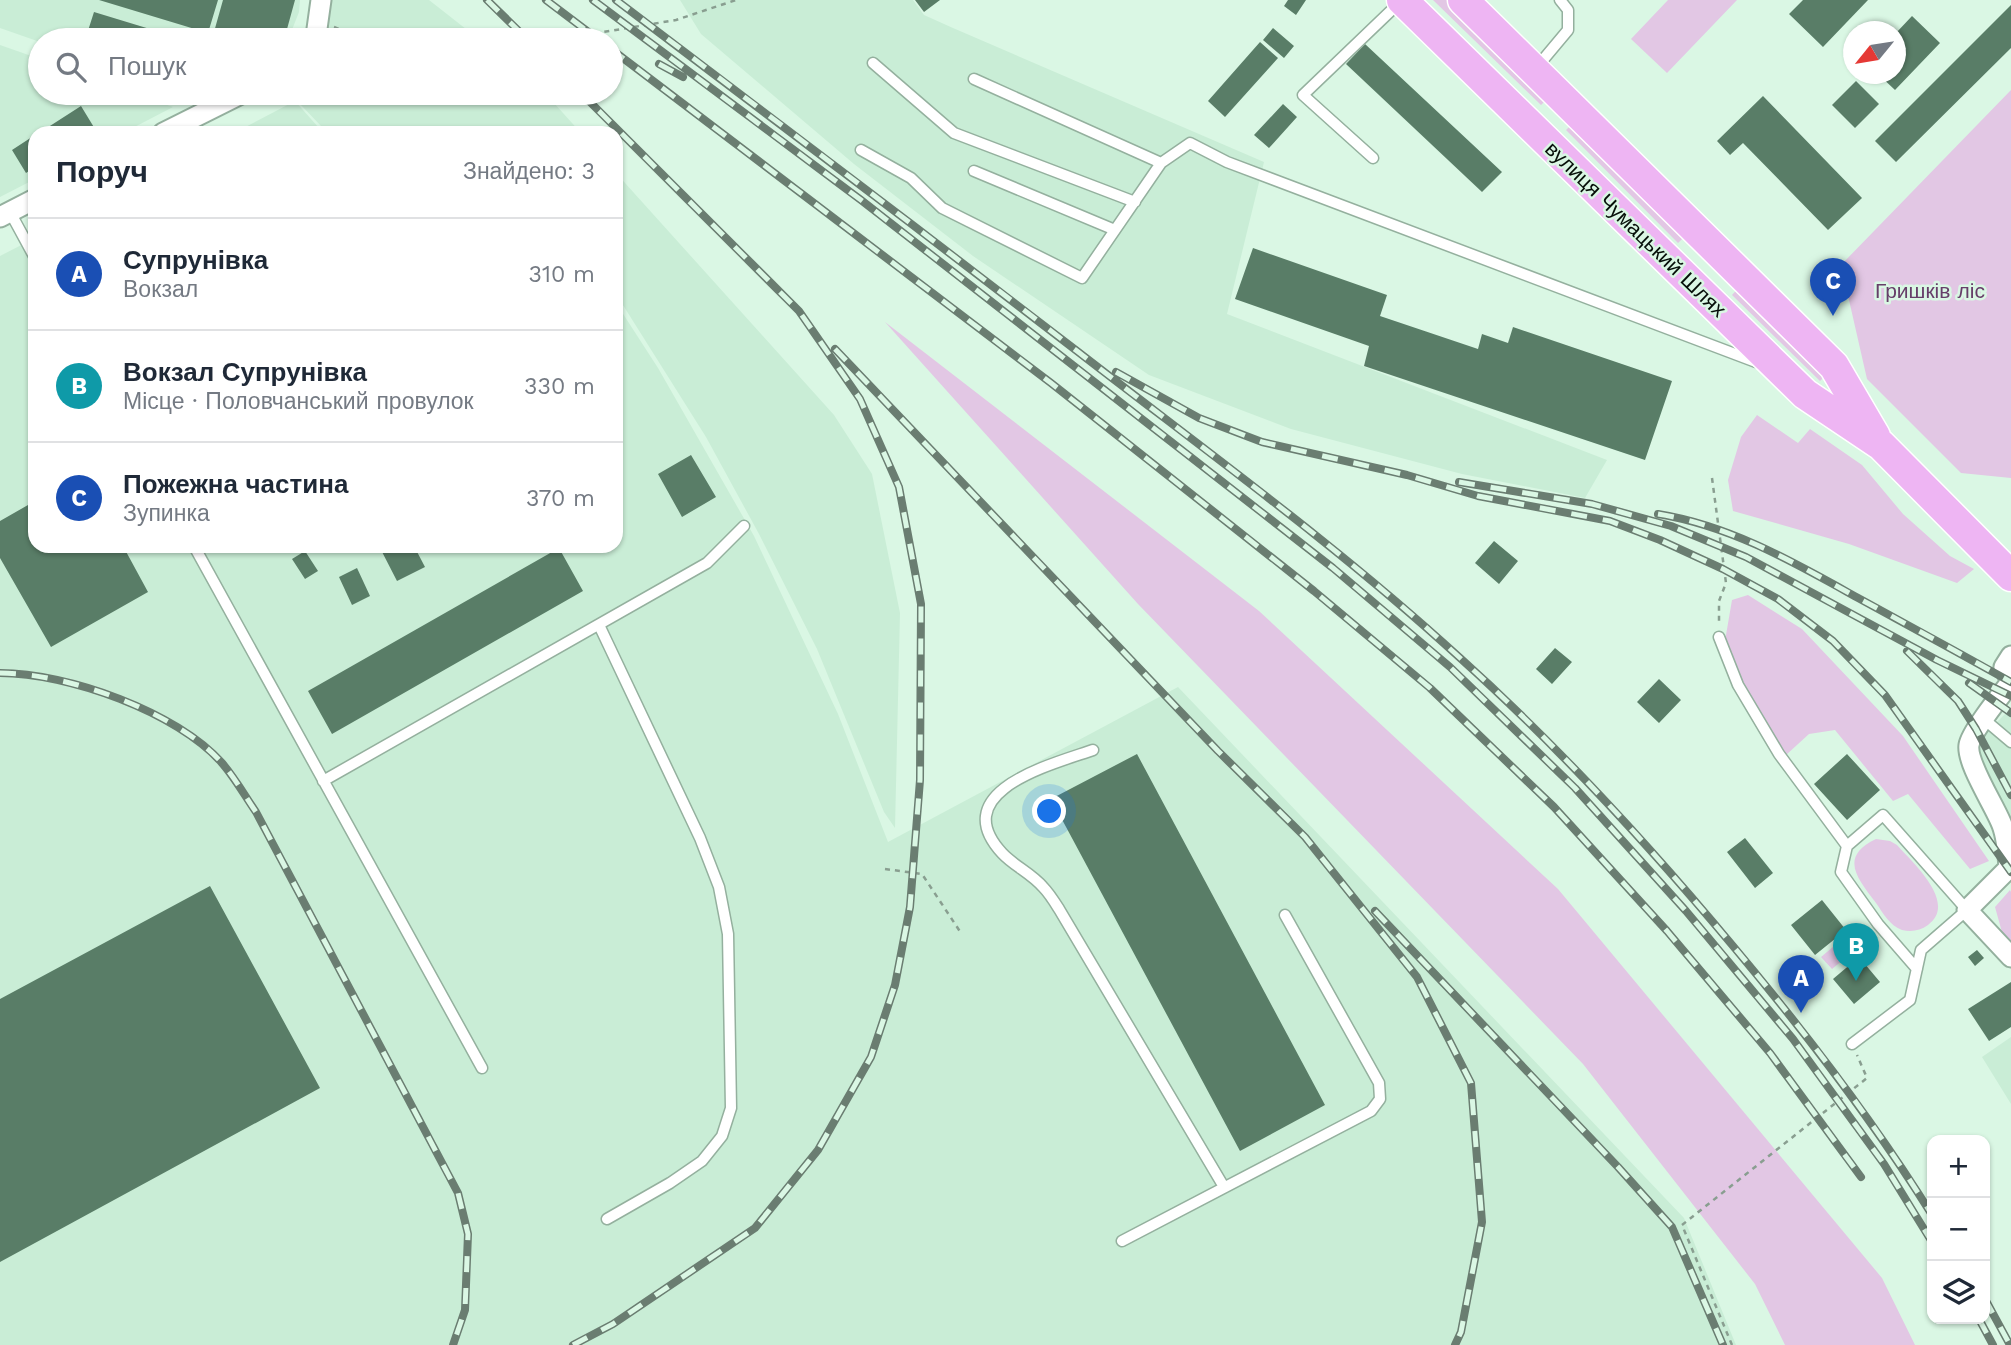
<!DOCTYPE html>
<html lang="uk">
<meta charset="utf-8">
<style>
:root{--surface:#fff;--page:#f2f2f3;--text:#1f2937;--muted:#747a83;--line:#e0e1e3;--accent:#0b8043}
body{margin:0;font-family:"Work Sans",sans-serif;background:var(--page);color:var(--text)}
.controls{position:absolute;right:21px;bottom:21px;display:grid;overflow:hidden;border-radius:14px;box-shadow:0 2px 5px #0004}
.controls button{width:63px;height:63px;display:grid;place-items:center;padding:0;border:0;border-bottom:2px solid var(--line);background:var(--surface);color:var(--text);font:35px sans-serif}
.compass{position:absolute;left:1843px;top:21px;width:63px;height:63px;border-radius:50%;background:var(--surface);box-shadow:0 2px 5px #0004;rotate:240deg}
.you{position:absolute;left:1050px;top:812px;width:24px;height:24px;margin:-18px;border:5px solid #fff;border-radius:50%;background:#1a73e8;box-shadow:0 0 0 10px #1a73e833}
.badge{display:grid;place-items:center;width:46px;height:46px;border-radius:50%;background:var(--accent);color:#fff;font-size:23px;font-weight:700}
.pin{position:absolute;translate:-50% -58px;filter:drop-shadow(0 2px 4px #0008)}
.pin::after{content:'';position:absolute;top:37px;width:24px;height:21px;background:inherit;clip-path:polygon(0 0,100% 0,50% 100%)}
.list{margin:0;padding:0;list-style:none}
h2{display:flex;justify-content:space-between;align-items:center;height:91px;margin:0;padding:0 28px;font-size:30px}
h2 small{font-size:23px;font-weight:400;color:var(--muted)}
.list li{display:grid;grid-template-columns:46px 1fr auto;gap:21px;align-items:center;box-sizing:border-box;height:112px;padding:0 28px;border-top:2px solid var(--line)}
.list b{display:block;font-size:26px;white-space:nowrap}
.list p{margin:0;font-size:23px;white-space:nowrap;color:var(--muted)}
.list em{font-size:23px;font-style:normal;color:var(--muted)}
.icon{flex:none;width:38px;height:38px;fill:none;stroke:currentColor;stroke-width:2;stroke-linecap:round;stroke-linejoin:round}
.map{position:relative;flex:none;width:2011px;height:1345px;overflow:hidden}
.search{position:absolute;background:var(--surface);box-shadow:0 2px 5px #0004;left:28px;top:28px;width:595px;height:77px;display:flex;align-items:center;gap:18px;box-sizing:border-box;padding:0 24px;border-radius:38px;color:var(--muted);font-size:26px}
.panel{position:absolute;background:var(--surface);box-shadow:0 2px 5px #0004;left:28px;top:126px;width:595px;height:427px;border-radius:21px}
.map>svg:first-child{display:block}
.built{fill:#c9edd6}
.green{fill:#e2c7e4}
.building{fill:#597d67}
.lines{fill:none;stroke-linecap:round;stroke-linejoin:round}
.lane-casing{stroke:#94b09e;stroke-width:13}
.street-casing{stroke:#94b09e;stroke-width:23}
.primary-casing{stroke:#fff;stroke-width:33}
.path{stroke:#899e90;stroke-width:2.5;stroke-dasharray:5 5;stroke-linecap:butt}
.lane{stroke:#fff;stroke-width:10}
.street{stroke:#fff;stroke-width:19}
.primary{stroke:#eeb5f3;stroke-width:30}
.rail-casing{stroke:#6a7d71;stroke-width:8}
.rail{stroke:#daf7e4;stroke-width:5;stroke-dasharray:16;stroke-linecap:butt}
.labels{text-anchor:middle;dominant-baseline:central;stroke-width:5;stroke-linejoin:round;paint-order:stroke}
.street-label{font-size:21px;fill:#060f09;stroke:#daf7e4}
.park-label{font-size:21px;fill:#663e69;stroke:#daf7e4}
</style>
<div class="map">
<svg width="2011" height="1345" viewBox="0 0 2011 1345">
<rect width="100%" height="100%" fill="#daf7e4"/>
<path class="built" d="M0,0H300L299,12L288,40L40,42L0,28Z
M332,0H429L480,40H320Z
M680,0H913L924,15L953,28L1264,162L1227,314L1607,460L1585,498L1462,474L1291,429L1149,375L973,256L854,164L701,34Z
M0,45L40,59V93H133L173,107L123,133H35V179L0,197Z
M305,93H545L581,133H342L321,126L301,105Z
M295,101L319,128L334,133H234Z
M616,173L834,415L872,474L900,613L895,828L884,812L817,649L759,534L706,437L616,294Z
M35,238V546H616V303L658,368L754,536L838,714L888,842L1178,687L1684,1218L1736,1345H0V256Z
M2011,708V820L1973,746Z
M2011,1037V1104L1982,1057Z"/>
<path class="green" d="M1433,0H1452L1550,96L1541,105Z
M1668,0H1737L1667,73L1631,39Z
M2011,90V478L1961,473L1867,379L1841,265Z
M1576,120L1688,233L1678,243L1566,130Z
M1742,284L1830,371L1820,381L1732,295Z
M885,322L1259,611L1558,889L1882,1278L1915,1345H1785L1755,1284L1583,1064L1138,604Z
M1757,415L1798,443L1810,429L1862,465L1903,514L1950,556L1974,569L1957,583L1849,544L1733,511L1728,480L1741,437Z
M1748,595L1802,629L1903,736L1989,861L1970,869L1908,794L1893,801L1835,730L1809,734L1786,755L1745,687L1725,641L1732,600Z
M1876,839L1890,841L1897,845C1913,863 1958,903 1928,925C1920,931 1911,932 1902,930C1890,926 1883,913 1876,903C1858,879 1838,857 1876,839Z
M2010,890L2011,892V949L2005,943L1995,907Z
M1846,936L1856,949L1832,969L1821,957Z"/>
<path class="building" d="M99,0H218L208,33Z
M223,0H295L284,40L212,39Z
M915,0H940L924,12Z
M1288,0H1306L1296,15L1284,6Z
M1803,0H1868L1823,47L1789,14Z
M2011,5V48L1896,162L1875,141Z
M94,12L186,40H85Z
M1912,16L1940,43L1895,90L1878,74H1896V33Z
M1273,28L1294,46L1284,58L1263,40Z
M1260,42L1278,58L1225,117L1208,101Z
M1365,44L1502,172L1482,192L1346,64Z
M1856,81L1879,104L1855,128L1832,105Z
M1763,96L1862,198L1828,230L1743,143L1730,155L1717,141Z
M1283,104L1297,117L1269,148L1254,135Z
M81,106L95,129L89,133H39Z
M35,135V167L26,173L12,150Z
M1253,248L1387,295L1380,316L1478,349L1482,334L1508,343L1513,327L1672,381L1645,460L1364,366L1369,346L1235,299Z
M691,455L716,497L682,517L658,474Z
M35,501V546H123L148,592L51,647L0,558V521Z
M1494,541L1518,561L1499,584L1475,563Z
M379,546H414L425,567L397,581Z
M559,548L583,591L332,734L308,691Z
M305,551L318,571L305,579L292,559Z
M357,568L370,596L352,605L339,577Z
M1555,648L1572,662L1552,684L1536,669Z
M1659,679L1681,700L1659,723L1637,702Z
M1137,754L1325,1105L1240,1151L1051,799Z
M1847,754L1880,790L1847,820L1814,784Z
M1745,838L1773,873L1755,888L1727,852Z
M210,886L320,1088L0,1262V999Z
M1822,900L1846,930L1815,955L1791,925Z
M1977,950L1984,958L1975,966L1968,957Z
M1859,957L1880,982L1854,1004L1833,979Z
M2011,982V1027L1989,1041L1968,1009Z"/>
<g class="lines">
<g class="lane-casing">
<path id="lane" d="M873,63L954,133L1135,202
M1537,67L1568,30V10L1560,0
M861,150L911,178L942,208L1082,278L1161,163L974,79
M1373,158L1303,95L1399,3
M1161,163L1190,143L1227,162L1756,362
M974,171L1115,230
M10,212L35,258
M194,546L482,1068
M599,625L700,838L719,887L728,934L731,1108L722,1136L702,1161L670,1183L607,1219
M1719,637L1738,685L1779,754L1847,846
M1985,720L2011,742
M1093,750C1053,764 945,791 1002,853C1014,866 1031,873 1043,887C1049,893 1054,901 1059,909L1224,1187
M323,781L707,563L744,526
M1852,1044L1910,1000L1921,950L1967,910L1883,815L1847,846L1841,872L1878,924L1917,969
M1122,1241L1371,1111L1380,1099L1379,1083L1285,915"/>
</g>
<g class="street-casing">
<path id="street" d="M312,40L316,36L321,0
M163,133L243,93
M0,217L35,199
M2011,656L2004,667L2011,682C2001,695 1971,732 1969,745C1966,763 1995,806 2002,825C2007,838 2008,853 2009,868L1967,910L2011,957"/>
</g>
<g class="primary-casing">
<path id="primary" d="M1402,0L1805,394L1881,445L2011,576
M1463,0L1834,366L1875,436"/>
</g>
<path class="path" d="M334,27L367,40
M555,40L676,20L736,0
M1712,478L1726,583L1719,601V623
M885,869L922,874L961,933
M1732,1345L1682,1225L1867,1078L1857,1055"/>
<use href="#lane" class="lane"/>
<use href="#street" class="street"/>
<use href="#primary" class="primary"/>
<g class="rail-casing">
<path id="rail" d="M487,0L528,40
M546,0L599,40
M593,0L861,200L1333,568L1450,667L1575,788L1686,911L1793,1039L1884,1164L1932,1242
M616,0C771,117 924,233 1077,351C1206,451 1339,547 1459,657C1558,746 1648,844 1733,946C1805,1032 1873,1120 1932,1215
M611,49L1051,383L1314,591L1430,688L1554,807L1667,931L1770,1053L1861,1177
M659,64L683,77
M835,349L1218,751L1305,837L1417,977L1471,1083L1482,1222L1461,1332L1455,1345
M1116,372L1199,418L1262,442L1407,475L1478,496L1610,521L1660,540L1723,569L1778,599L1833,641L1885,695L2011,872
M1459,482L1592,504L1671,526L1746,557L1937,660L2011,696
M1658,514C1732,526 1795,563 1860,599C1910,626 1961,654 2011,682
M1907,651L1958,701L1976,729L2011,795
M0,673C68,673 177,712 222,763C235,778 245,796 256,812L458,1193L468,1234L465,1310L453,1345
M1969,683L2011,713
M1375,911L1618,1167L1672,1227L1723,1345
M1985,1299L2010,1345
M1979,1319L1993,1345
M573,1345L613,1324L755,1228L818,1150L871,1057L895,985L910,907L920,780L921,604L899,487L860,399L799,311L581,93"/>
</g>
<use href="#rail" class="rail"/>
</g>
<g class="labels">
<g class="street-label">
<text transform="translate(1636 229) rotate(44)">вулиця Чумацький Шлях</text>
</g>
<g class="park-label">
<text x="1930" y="290">Гришків ліс</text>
</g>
</g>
</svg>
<div class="controls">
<button>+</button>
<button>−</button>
<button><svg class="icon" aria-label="layers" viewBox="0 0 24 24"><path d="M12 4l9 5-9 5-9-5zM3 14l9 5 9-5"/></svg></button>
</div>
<svg class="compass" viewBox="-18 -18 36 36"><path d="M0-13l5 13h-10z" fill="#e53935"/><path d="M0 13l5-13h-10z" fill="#747a83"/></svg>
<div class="you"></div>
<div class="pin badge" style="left:1801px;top:1013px;background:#1a4fb4">A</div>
<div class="pin badge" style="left:1856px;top:981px;background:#0f9aa8">B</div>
<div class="pin badge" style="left:1833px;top:316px;background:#1a4fb4">C</div>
<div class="search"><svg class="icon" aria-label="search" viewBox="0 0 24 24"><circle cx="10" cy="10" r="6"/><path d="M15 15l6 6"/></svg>Пошук</div>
<section class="panel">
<h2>Поруч<small>Знайдено: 3</small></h2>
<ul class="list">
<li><span class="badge" style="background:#1a4fb4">A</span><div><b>Супрунівка</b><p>Вокзал</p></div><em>310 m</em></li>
<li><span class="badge" style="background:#0f9aa8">B</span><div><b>Вокзал Супрунівка</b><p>Місце · Половчанський провулок</p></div><em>330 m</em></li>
<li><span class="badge" style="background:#1a4fb4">C</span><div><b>Пожежна частина</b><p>Зупинка</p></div><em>370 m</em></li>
</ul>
</section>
</div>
